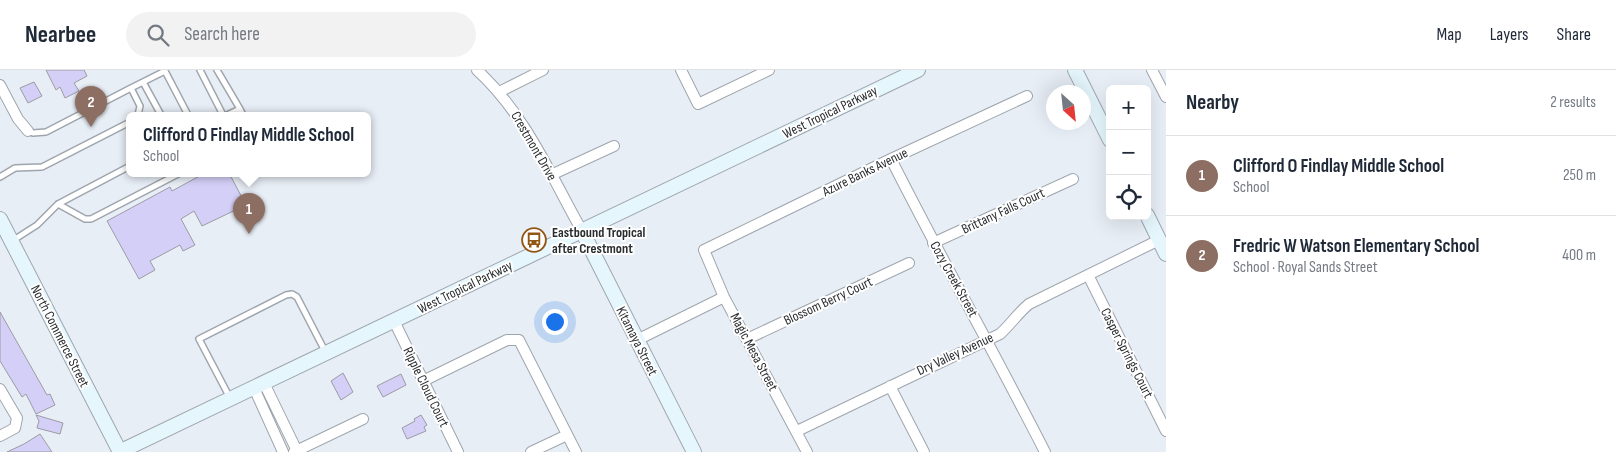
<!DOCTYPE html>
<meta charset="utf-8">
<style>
:root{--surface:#fff;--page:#f2f2f3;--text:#1f2937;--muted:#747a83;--line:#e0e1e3;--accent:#0f766e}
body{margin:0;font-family:"Sofia Sans Condensed",sans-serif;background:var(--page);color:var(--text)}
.controls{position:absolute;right:15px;top:15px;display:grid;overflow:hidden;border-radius:8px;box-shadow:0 5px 20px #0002}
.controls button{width:45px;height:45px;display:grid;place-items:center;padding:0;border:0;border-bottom:1px solid var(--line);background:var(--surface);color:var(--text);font:25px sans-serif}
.compass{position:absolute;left:1046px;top:15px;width:45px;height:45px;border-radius:50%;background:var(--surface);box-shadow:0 5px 20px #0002;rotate:153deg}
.you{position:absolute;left:554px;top:251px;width:18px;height:18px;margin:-12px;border:4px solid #fff;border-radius:50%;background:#1a73e8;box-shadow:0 0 0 8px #1a73e833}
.badge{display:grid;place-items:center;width:32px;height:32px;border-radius:50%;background:var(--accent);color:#fff;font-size:16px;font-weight:700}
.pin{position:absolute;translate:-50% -41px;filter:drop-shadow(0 1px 2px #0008)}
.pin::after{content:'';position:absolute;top:26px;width:18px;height:15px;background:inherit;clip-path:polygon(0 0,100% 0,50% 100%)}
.popup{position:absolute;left:126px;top:42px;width:245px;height:65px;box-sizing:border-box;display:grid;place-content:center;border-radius:8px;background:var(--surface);filter:drop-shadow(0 1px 4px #0005);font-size:16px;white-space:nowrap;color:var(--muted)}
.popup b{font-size:19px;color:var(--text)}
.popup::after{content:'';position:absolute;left:50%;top:100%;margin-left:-10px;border:10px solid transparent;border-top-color:var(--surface)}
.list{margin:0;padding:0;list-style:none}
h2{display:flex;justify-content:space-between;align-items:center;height:65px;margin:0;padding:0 20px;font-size:21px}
h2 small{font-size:16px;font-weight:400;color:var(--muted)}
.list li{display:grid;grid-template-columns:32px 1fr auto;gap:15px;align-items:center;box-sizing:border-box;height:80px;padding:0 20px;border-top:1px solid var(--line)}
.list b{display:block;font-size:19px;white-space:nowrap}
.list p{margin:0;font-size:16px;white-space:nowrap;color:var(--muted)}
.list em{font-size:16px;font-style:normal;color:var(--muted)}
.icon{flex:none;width:28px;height:28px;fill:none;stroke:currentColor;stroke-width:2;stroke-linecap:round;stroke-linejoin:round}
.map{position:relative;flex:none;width:1166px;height:382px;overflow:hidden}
header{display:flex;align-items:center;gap:30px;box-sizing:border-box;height:70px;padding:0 25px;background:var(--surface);border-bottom:1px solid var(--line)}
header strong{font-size:24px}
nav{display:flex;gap:28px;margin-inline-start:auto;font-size:18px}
.search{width:350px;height:45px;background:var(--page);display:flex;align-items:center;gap:12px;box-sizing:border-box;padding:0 18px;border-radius:28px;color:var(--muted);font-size:19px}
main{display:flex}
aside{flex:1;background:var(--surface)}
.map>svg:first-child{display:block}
.building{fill:#d4cff7;stroke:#9c9ba4}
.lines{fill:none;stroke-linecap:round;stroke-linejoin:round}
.lane-casing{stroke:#9fa5ad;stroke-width:8}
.street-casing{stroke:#9fa5ad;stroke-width:12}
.secondary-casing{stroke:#9fa5ad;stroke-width:16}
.lane{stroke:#fff;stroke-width:5}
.street{stroke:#fff;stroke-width:10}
.secondary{stroke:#e5f6fd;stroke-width:14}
.labels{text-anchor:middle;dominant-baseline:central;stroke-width:4;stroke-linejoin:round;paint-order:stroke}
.street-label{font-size:14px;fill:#2a2d30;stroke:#fff}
.poi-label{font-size:14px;font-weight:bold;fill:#2a2d30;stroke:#fff;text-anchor:start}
</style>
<header>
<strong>Nearbee</strong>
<div class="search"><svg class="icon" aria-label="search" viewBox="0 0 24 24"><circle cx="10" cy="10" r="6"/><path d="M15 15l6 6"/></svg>Search here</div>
<nav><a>Map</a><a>Layers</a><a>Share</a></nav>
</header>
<main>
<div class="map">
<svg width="1166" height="382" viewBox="0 0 1166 382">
<rect width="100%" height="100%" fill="#e8eef6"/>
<path class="building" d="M46,0H84L87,6L74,13L79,21L65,28L60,17L56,20Z
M34,12L42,26L28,33L20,18Z
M205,103H229L246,135L202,156L194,141L181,149L195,175L183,181L180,175L150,191L155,200L139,209L107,151L170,117L172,121Z
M0,242L47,325L50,324L55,335L36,344L26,324L22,327L0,291Z
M343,303L353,322L341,330L331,311Z
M401,304L406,315L383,327L377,316Z
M36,345L63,353L60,364L37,358L39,351Z
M421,345L427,355L424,357L426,361L407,369L402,358L415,351L414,349Z
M40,364L52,382H7L24,374Z"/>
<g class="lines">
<g class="lane-casing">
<path id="lane" d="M200,0L223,45
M217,0L240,39
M143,12L161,45
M131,18L165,1L188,45
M227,45L240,39L243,45
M28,61L33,63L46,62L131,18L140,36L138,45
M0,107L15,98L42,97L130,52
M58,134L85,149H91L180,103
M12,171L37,155L58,134L130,96
M230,328L199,269L286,225L292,224L297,227L326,283"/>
</g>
<g class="street-casing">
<path id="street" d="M477,0C525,44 550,104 582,161
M681,0L698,34L769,0
M1152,0L1166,27
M0,15L18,49L28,61
M499,22L543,0
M891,89C941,188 995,284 1045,382
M551,105L614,76
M933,173L1073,109
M1088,205L1166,361
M394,251L458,382
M747,269L909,193
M637,270L724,227
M423,311L507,270H519L576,382
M264,313L297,381
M890,316L924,382
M254,318L283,382
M0,319L17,348L15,358L0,366
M797,361L1000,264C1011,254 1018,243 1029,234L1159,170
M294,382L363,349
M531,382L567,365
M807,382L724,227L704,180L891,89L1027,26"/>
</g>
<g class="secondary-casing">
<path id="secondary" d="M1075,0L1110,70
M1147,145L1166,184
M0,149L120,382
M582,161L694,382
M119,382L918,0"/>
</g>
<use href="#lane" class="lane"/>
<use href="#street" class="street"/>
<use href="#secondary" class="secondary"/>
</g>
<defs>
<g id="bus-ring" transform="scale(1.25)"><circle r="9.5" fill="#fff" stroke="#915515" stroke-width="1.5"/><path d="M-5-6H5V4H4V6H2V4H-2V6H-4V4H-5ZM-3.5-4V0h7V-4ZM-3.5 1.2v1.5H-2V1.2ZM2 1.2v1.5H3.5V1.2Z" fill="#915515"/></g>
</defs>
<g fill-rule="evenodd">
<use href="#bus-ring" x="534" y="170"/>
</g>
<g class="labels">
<g class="street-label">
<text transform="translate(830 42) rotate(-26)">West Tropical Parkway</text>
<text transform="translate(534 76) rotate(60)">Crestmont Drive</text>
<text transform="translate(865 102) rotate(-26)">Azure Banks Avenue</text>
<text transform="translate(1003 141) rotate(-25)">Brittany Falls Court</text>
<text transform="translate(954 209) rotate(61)">Cozy Creek Street</text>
<text transform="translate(465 217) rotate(-26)">West Tropical Parkway</text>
<text transform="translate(828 231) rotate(-25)">Blossom Berry Court</text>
<text transform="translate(60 266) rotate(63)">North Commerce Street</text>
<text transform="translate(637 271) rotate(63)">Kitamaya Street</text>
<text transform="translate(754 282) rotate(62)">Magic Mesa Street</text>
<text transform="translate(1127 283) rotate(63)">Casper Springs Court</text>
<text transform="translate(955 284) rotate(-25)">Dry Valley Avenue</text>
<text transform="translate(426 317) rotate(64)">Ripple Cloud Court</text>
</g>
<g class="poi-label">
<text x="552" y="162">Eastbound Tropical<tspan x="552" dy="16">after Crestmont</tspan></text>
</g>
</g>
</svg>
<div class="controls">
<button>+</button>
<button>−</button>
<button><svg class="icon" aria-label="locate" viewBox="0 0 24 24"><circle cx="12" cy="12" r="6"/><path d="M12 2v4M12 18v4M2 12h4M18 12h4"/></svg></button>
</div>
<svg class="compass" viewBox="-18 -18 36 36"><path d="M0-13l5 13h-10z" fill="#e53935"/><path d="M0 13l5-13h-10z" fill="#747a83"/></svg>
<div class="you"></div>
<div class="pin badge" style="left:249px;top:164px;background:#8d6e63">1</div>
<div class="popup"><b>Clifford O Findlay Middle School</b>School</div>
<div class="pin badge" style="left:91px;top:57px;background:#8d6e63">2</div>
</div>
<aside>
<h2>Nearby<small>2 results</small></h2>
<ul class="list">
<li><span class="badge" style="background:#8d6e63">1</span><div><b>Clifford O Findlay Middle School</b><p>School</p></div><em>250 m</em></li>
<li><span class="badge" style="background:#8d6e63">2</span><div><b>Fredric W Watson Elementary School</b><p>School · Royal Sands Street</p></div><em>400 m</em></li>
</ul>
</aside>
</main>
